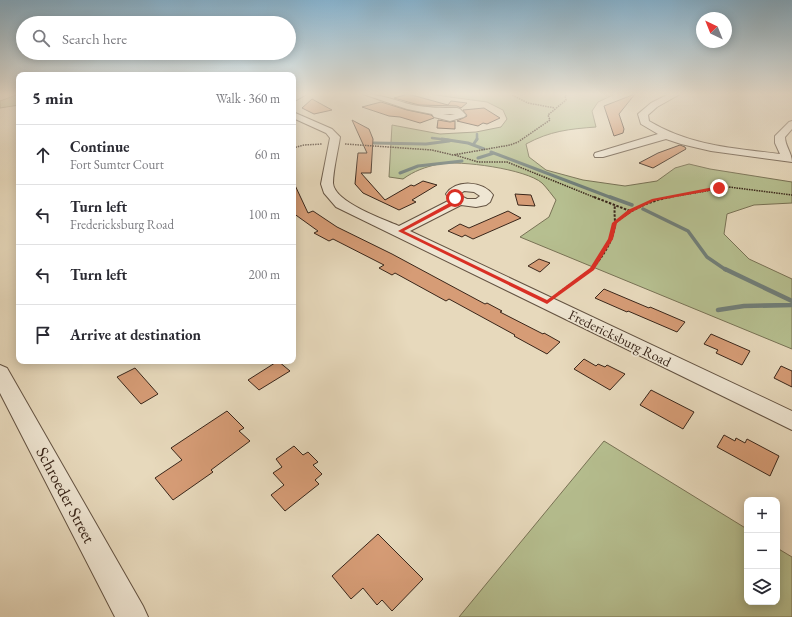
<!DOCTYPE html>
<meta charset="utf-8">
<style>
:root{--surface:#fff;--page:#f7f7f7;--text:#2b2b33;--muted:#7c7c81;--line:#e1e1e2}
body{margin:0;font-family:"EB Garamond",serif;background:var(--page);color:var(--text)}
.controls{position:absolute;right:12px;bottom:12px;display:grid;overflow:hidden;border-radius:8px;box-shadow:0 2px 10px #0003}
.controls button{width:36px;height:36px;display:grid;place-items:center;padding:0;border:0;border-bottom:1px solid var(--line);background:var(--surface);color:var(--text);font:20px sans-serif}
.compass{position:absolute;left:696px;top:12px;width:36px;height:36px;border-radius:50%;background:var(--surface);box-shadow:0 2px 10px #0003;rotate:317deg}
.stop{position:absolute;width:12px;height:12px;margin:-9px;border:3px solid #d93025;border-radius:50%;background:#fff}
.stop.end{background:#d93025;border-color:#fff;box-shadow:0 1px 4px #0008}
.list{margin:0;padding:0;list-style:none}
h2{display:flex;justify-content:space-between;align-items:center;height:52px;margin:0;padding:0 16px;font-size:17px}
h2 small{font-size:13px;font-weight:400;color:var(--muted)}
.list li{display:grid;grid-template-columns:26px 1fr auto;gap:12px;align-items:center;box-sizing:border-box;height:60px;padding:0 16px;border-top:1px solid var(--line)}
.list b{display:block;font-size:15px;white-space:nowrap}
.list p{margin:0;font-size:13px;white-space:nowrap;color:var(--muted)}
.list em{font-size:13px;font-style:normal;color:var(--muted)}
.icon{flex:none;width:22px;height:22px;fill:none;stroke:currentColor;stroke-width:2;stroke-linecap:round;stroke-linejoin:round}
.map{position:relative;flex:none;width:792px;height:617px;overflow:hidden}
.search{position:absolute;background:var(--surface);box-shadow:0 2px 10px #0003;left:16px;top:16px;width:280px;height:44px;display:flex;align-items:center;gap:10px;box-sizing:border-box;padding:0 14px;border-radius:22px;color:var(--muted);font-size:15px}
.panel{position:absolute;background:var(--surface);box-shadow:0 2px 10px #0003;left:16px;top:72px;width:280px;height:292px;border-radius:8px}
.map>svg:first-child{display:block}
.green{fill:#b6bf90;stroke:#787255}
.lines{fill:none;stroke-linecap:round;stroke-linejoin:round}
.stream-far3{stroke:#717e78;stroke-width:2.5}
.stream-far2{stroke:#717e78;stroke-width:3}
.stream-far1{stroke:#717e78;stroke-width:3.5}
.stream{stroke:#717e78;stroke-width:4.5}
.building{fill:#d69c76;stroke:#39261a}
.minor-casing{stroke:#645342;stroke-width:2}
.path-far2{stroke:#39261a;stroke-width:1.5;stroke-dasharray:1.5 1;stroke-linecap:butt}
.path-far1{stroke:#39261a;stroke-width:2;stroke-dasharray:2.5 1.5;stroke-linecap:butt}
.path{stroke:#39261a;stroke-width:2.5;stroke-dasharray:3 2;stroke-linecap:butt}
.minor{fill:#efe6d3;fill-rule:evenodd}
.route{fill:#d93025}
.labels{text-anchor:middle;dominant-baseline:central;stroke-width:3.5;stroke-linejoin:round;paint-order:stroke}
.street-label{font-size:14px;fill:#39261a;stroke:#efe6d3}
.near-street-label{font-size:17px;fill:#39261a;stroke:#efe6d3}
</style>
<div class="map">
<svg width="792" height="617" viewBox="0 0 792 617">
<rect width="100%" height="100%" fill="#e7d9bc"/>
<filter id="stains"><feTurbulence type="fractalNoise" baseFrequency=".005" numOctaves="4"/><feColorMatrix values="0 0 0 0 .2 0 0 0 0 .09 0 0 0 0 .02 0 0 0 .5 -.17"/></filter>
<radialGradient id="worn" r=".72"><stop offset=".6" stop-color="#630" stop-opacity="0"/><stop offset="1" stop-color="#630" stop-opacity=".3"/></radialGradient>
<path class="green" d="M19,94V105L0,108V101Z
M428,94H615L598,102L592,111L596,127C569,129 550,131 526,144L529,157L546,170L583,180L625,186L657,181L675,168L689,164L710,169L792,182V203L754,205L727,214L724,234L749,259L792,279V349L520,237L549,217L556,200C552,195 547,188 542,183C526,169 460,160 439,164C425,167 414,171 403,179L389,177L392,125L440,134L476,132L501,127L507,119L503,110L487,102Z
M604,441L747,529V602H777V548L792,557V617H459Z"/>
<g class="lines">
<path class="stream-far3" d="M477,134V140
M432,138L449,140"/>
<path class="stream-far2" d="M442,139L468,143L484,149
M374,143L426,144L449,141
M473,145L477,139
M491,152L612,198
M478,158L494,153
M400,173L418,166L462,161"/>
<path class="stream-far1" d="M610,197L632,205
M643,209L688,231L707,257L726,270"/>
<path class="stream" d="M725,269L792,301
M718,310L744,306L792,305"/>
</g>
<path class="building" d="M408,94L448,105L451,101L467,103L461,108L457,106L419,105L394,98Z
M635,94L619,114L624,129L623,133L614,136L604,106Z
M312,99L332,110L314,114L302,108Z
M381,102L407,110L431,115L434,118L420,123L400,117L389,116L362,107Z
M484,108L500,118L487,124L483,123L478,126L457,121L467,116L463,110Z
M352,120L369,129L373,139L371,173H361L385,200L411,185L414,186L423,181L437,185L412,200L416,202L399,210L363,193L355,184L357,162L358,153H367Z
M438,120L450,122L455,121V129L437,128Z
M680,145L685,147L686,149L653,168L639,163L658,153Z
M293,181L308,213L313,211L337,227L392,254L485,304L487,303L502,311L500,312L543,334L544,333L560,342L547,354L514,336L515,335L449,299L446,301L395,273L392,275L379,268L384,265L333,239L329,241L314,233L318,231L293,213Z
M515,194L531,195L535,206L518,205Z
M508,211L521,218L473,239L465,235L462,237L448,231L460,224L469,228Z
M539,259L550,263L540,272L528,266Z
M604,289L649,308L650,307L685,322L677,332L628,311L627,312L595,298Z
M711,334L750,351L742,365L716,353L718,350L704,344Z
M584,359L596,366L598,364L605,367L607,365L625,374L610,390L574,369Z
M278,361L290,371L259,390L248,380Z
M781,366L792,371V387L774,378Z
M135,368L158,394L141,404L117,377Z
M651,390L694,412L683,429L640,405Z
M227,411L244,428L239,431L250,441L211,470L213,472L173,500L155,478L182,460L171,448Z
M724,435L735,441L736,438L745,443L747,439L779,456L770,476L717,447Z
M294,446L303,455L308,452L318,462L313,465L322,474L315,480L319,484L285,511L271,495L284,485L273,473L282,467L276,459Z
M378,534L423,579L392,611L382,600L377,605L363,588L351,599L332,576Z"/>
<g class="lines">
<g class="minor-casing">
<path id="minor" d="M296,94H307L293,102V96Z
M363,94C381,94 396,101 413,105C429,108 441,108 457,108L460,109L466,115L464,117L450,121L434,117L432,114L407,109ZM443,114H455L450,115Z
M669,94H680L657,107L648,115L649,121C691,146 732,148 780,154L775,143V136L789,122L792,121V129L785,137C785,146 792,153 792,162L711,151L681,144L666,139L603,157H595L594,155L595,153L658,134L641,124L638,114L651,103Z
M293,112L332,129L340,137C338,151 333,170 333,183C334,202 383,219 399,226L450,200L446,194C456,179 483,181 493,195L490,202L486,205L476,207L461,205L410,231L792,411V430L336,207L324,193L321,184L330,138L326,133L293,118ZM464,191L474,192L480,196L476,199H467L459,195Z
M0,365L7,368L143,606L148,617H115L0,393Z"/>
</g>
<path class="path-far2" d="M510,94L528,103L555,108
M345,144L432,150L453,155L510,145L518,142L550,120L548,115L566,100L565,96L567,94
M293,148L304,145L322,144
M455,155L478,162H507L596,198
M665,198L729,187L792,195"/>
<path class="path-far1" d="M594,197L630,211
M615,223C632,209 649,201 671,197
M591,270C602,258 614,240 615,224C615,218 614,212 615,205"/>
<path class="path" d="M559,293L592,269"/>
<use href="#minor" class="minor"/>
</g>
<linearGradient id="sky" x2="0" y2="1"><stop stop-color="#87b6d4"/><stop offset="0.52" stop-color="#f4eee1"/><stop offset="1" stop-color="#f4eee1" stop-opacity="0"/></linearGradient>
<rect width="792" height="181" fill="url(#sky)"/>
<path class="route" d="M719,186L720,189L654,201L632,212L617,223L613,239L594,270L547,304L398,231L455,200L453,198H457L461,200V201L404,231L547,300L590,268L608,239L612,223L628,210L652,199Z"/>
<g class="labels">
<g class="street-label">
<text transform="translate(620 338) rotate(26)">Fredericksburg Road</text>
</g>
<g class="near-street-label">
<text transform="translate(66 495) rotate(62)">Schroeder Street</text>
</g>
</g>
<rect width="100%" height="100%" filter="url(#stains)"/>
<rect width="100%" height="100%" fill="url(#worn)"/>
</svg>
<div class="controls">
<button>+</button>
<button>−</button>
<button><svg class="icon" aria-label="layers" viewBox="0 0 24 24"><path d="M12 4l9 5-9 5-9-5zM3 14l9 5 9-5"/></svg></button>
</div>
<svg class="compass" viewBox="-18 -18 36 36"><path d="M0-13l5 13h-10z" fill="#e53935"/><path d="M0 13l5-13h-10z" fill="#7c7c81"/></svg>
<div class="stop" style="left:455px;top:198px"></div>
<div class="stop end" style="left:719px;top:188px"></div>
<div class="search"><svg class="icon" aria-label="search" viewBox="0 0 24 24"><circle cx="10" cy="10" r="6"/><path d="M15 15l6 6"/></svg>Search here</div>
<section class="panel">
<h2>5 min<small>Walk · 360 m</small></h2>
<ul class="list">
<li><svg class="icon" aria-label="ahead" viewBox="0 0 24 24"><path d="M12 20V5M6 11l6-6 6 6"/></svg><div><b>Continue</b><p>Fort Sumter Court</p></div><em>60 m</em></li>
<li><svg class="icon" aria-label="left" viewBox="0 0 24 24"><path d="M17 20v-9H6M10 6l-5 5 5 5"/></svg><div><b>Turn left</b><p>Fredericksburg Road</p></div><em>100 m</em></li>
<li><svg class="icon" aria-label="left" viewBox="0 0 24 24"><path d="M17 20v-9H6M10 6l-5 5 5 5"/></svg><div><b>Turn left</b></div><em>200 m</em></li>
<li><svg class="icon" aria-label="arrive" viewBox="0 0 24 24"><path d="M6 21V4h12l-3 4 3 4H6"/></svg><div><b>Arrive at destination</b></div></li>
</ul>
</section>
</div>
